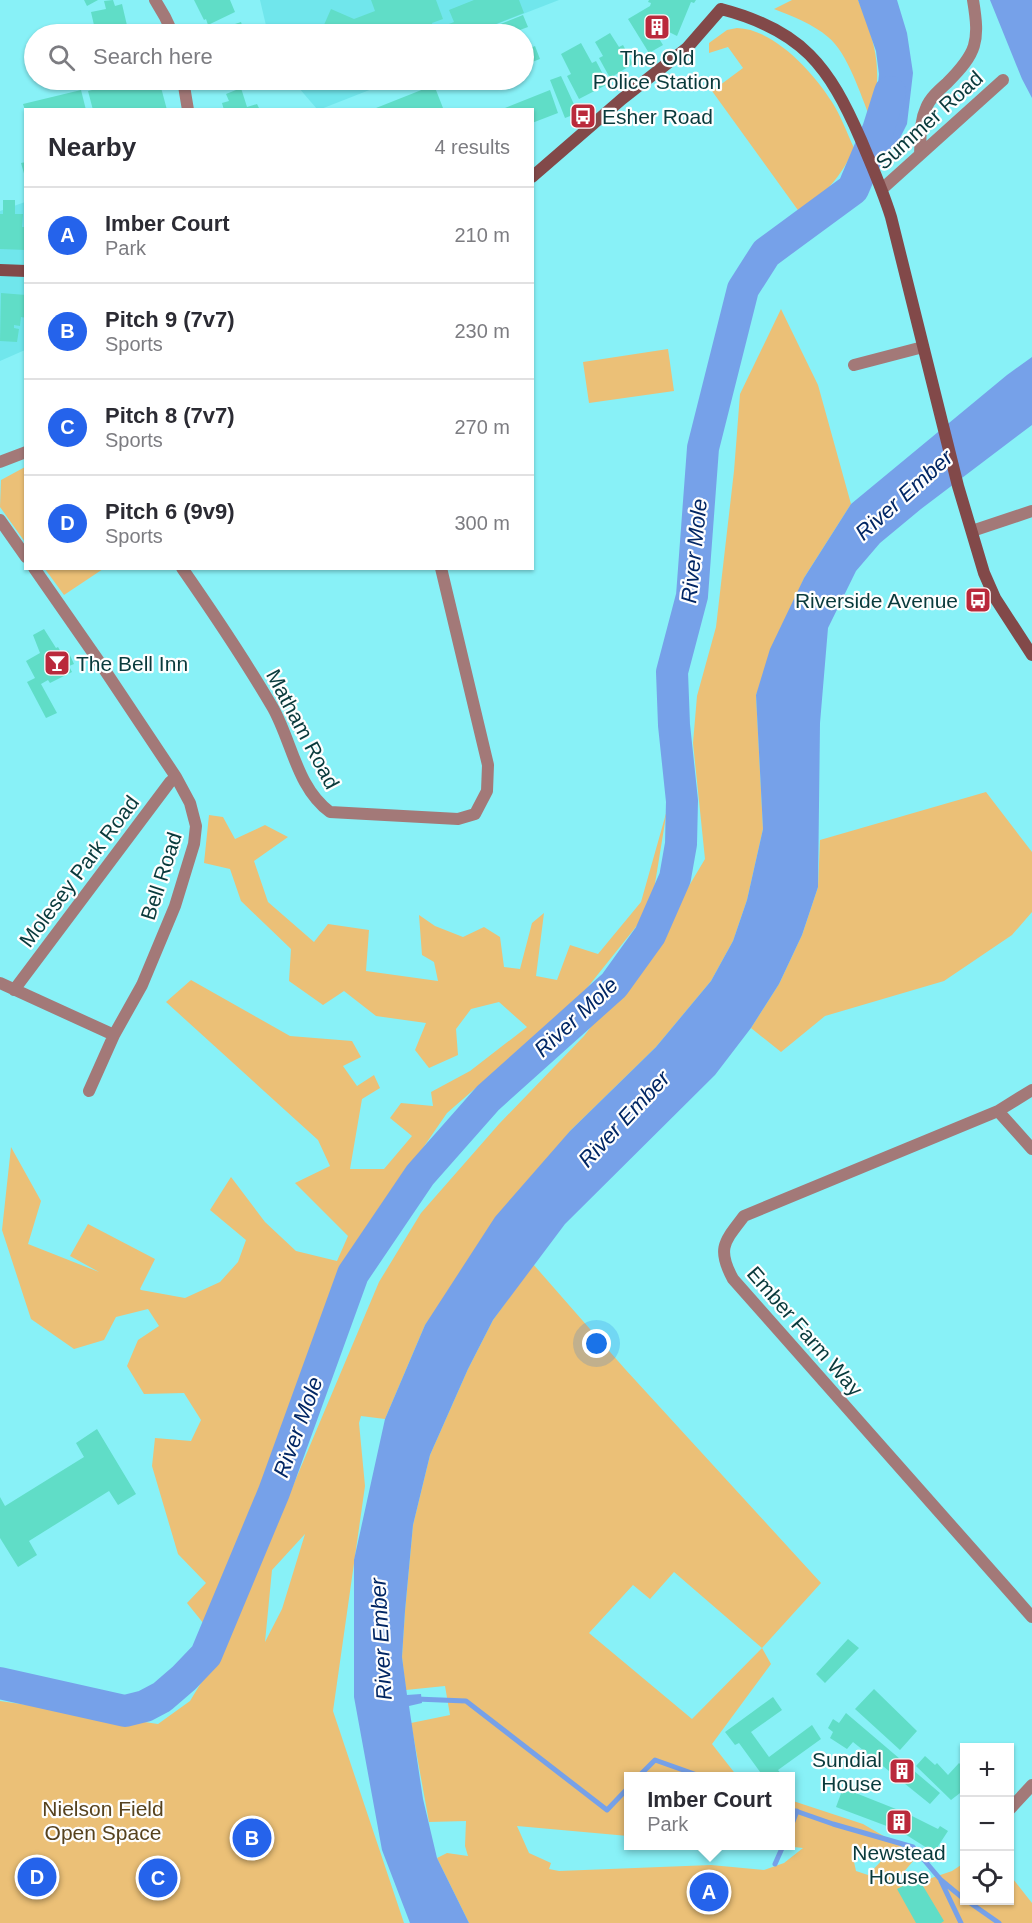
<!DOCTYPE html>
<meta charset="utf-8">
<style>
:root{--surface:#fff;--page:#f7f7f7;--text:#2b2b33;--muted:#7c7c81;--line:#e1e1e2;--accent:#2563eb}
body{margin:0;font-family:Helvetica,sans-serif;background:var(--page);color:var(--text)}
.controls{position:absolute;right:18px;bottom:18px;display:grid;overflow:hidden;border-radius:0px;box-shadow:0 2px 4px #0004}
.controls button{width:54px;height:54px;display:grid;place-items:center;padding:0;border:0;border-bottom:2px solid var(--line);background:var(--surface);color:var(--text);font:30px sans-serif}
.you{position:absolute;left:597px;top:1344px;width:21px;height:21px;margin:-15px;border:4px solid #fff;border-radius:50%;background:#1a73e8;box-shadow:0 0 0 9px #1a73e833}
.badge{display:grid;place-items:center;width:39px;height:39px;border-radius:50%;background:var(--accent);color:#fff;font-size:20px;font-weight:700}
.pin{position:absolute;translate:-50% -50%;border:3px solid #fff;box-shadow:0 2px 6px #0006}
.popup{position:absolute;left:624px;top:1772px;width:171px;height:78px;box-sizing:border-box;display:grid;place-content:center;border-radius:0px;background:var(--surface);filter:drop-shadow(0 2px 4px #0005);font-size:20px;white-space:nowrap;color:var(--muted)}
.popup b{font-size:22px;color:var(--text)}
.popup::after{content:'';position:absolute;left:50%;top:100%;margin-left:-12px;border:12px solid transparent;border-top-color:var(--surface)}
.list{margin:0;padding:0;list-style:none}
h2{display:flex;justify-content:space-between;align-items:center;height:78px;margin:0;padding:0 24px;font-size:26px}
h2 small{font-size:20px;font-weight:400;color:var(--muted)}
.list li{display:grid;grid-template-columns:39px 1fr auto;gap:18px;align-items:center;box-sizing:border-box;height:96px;padding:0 24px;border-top:2px solid var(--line)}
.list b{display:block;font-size:22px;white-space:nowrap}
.list p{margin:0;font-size:20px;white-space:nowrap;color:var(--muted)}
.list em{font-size:20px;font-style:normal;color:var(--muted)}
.icon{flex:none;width:33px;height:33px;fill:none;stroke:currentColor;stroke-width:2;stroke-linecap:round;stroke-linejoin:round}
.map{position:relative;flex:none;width:1032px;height:1923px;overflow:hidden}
.search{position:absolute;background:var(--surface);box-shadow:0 2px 4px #0004;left:24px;top:24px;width:510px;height:66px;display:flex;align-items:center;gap:15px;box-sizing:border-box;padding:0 21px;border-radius:33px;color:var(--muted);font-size:22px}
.panel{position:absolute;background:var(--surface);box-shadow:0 2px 4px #0004;left:24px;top:108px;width:510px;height:462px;border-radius:0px}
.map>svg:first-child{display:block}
.built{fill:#70e6ec}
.green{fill:#ebc077;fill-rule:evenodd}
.water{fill:#76a1e9}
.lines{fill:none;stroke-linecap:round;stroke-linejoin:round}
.stream{stroke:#76a1e9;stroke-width:5}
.river{stroke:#76a1e9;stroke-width:32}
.building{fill:#60ddc7}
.street{stroke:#a37978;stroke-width:12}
.secondary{stroke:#824949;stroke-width:12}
.labels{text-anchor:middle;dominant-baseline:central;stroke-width:4.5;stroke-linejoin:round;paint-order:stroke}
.poi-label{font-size:21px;fill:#093a3c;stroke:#fefefe}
.street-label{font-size:21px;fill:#093a3c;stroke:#fefefe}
.park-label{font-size:21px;fill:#56421e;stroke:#fefefe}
.water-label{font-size:22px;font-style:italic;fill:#012664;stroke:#fefefe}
</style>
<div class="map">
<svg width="1032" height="1923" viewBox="0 0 1032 1923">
<rect width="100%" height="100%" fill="#88f1f7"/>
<path class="built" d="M260,0H559L471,34H268Z
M292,80H368L372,89L321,109H317Z
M25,202V350L0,361V211Z"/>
<path class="green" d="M792,0H858C877,47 883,69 871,120C861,96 848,53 828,37C813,24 792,16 774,9Z
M737,28C774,29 813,72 832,102C841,116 847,133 854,148C841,178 825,193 800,213L712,91L743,68L728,47L709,53V43L727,30Z
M781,309L818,385L851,504L804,578L756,695L763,829L747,900L733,941L711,981L656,1047L570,1131L425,1325L385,1419L361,1416L359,1423L365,1486L333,1711L404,1923H0V1701L158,1724L190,1701L230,1635L379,1282L421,1213L499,1124L584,1036L655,943L705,859L693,743L697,696L716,627L734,471L740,394ZM305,1534L282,1609L265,1642L272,1570Z
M668,349L674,391L589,403L583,362Z
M25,467V542L0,507L1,480Z
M45,569H103L64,595Z
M986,792L1032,852V912L1012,935L944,981L825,1016L781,1052L751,1028L779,984L802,935L818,887L820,840Z
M667,810L651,908L579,998L447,1113L350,1254L208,1629L187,1603L206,1583L178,1554L152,1466L155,1438L191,1441L201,1420L184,1393L144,1394L127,1366L138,1340L159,1326L148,1309L116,1317L104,1340L74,1349L31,1319L2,1230L11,1147L41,1201L28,1244L99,1272L70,1256L88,1224L155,1259L140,1289L141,1290L185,1298L220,1282L238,1262L246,1240L210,1210L231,1177L265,1222L296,1251L337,1261L348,1236L295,1183L330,1166L318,1140L166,1002L191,980L290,1036L352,1041L361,1057L343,1066L357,1086L374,1075L380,1088L362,1099L350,1169H384L412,1136L390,1118L401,1103L433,1106L431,1092L470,1071L527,1027L499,1002L471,1009L456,1029L458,1055L429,1068L415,1050L426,1023L376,1016L344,991L323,1005L289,981L291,949L241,901L230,869L204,863L209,815L223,817L235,839L265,825L288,837L254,861L268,902L314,942L328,924L369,930L366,971L438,981L434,962L422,955L419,915L435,926L463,937L484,927L500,937L504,967L520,969L532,923L544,913L536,976L557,980L570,945L598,954L641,902Z
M533,1264L625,1369L821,1583L762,1648L771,1664L712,1744L737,1776H628V1836L517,1826L529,1853L551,1863L549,1869L559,1871L711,1865L764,1870L784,1863L803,1848L784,1846H790V1800L863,1824L911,1852L914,1860L896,1881L917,1883L952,1871L964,1863V1900H1010V1875L1032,1903V1923H469L437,1858L447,1853L468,1856L465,1846L466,1821L429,1822L411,1723L450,1715L445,1686L406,1690L402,1657L405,1611L413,1525L430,1455L468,1369L493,1320ZM674,1572L762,1648L692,1719L589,1633L633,1585L650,1599ZM852,1853L885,1857L868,1875L856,1871Z"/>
<path class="water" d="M858,0H897L907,33L913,73L907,124L899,140L886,154L871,120L877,95L879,74L876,51Z
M990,0H1032V98L1022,79Z
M1032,357V425L921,509L880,543L856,571L828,628L820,723L818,887L802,935L779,984L751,1028L715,1075L565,1224L493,1320L468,1369L430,1455L413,1525L405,1611L402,1657L407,1695L421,1694L422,1703L409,1706L423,1799L437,1858L469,1923H410L382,1850L354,1697V1560L385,1419L425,1325L495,1217L570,1131L656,1047L711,981L733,941L747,900L763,829L756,695L770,649L804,578L851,504L1007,375Z"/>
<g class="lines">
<path class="stream" d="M416,1699L466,1701L607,1810L628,1788
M639,1776L655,1760L700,1776
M790,1809L833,1824L913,1847L941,1880L964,1899
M790,1829L797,1811
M775,1864L783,1846
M941,1881L961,1923
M966,1900L999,1923"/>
<path class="river" d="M0,1683L125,1711L145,1706L162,1697L184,1678L206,1655L274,1492L353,1274L420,1175L488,1098L614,985L650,935L675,878L681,844L682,801L674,725L672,672L692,596L703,448L743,289L766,253L853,189L878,130L890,92"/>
</g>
<path class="building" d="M84,0H98L87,6Z
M113,0L115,6L122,4L129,34H96L91,12L106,9L104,1Z
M194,0H230L235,12L208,25L206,19L204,20Z
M371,0H436L443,19L432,23L433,26L429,27L431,31L454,22L449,10L474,0H519L524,13L471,34H384L383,31L373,34H320L331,9L354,19L375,11Z
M649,0H696L694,3L691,2L677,36L667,31L658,37L663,45L649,53L628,19L650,6L651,3L648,2Z
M523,15L528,27L509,34H475Z
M241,22L245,34H205Z
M610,33L619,47L623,45L633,64L610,78L599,58L603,56L595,42Z
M581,43L592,63L596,61L608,84L579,99L567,76L571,74L561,54Z
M535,46L540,59L524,65V51Z
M561,76L578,113L565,118L550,80Z
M131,80H159L167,110H93L88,91Z
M434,85L443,108L439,110H371Z
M241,88L247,107L257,104L260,110H224L222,103L229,101L226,94Z
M81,90L86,110H25L23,104Z
M550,90L558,113L532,123V110H500Z
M26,162V177H25L21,163Z
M3,200H15V214H23L22,227H26V250L0,249V214H3Z
M1,293L26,295V318L21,317L20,326L14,325V328L19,329L17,342L0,341Z
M44,629L56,648L58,647L62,654L68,651L74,664L69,666L72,672L50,683L48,680L41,684L57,713L46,718L27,682L35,678L26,661L40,653L33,635Z
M97,1429L136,1494L118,1505L109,1491L29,1541L37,1555L18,1567L0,1538V1497L5,1506L84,1457L76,1443Z
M848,1639L859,1648L825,1683L816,1674Z
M874,1689L917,1731L900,1750L855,1709Z
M773,1697L782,1710L751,1732L769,1757L812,1725L821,1739L778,1770L781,1774L776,1776H763L739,1743L735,1745L725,1732Z
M846,1713L940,1793L930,1804L853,1742L847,1749L830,1738L833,1732L828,1728L833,1719L839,1723Z
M925,1756L935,1765L937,1763L948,1775L959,1763L964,1768V1790L951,1800L916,1766Z
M843,1788L906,1813L938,1829L940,1826L948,1831L933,1854L927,1848L900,1831L836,1807Z
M917,1876L944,1921L941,1923H916L897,1889L905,1885L904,1883Z"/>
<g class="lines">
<path class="street" d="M155,0L165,17L173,34
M183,80L188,110
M920,154C921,139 919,123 926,108C930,98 939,90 947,83C977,53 980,42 973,0
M882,189L1003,80
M854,365L923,347
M0,462L26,452
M0,520L26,557
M972,531L1032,511
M34,568L98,660L176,777L190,803L196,826L194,844L175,906L142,985L114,1035L89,1091
M182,568C214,614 245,660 273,708C292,742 297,788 330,812L458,819L475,814L487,791L488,765L441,568
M0,983L114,1035
M14,990L170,782L176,777
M998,1111L1032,1149
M1032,1617L733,1279C716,1248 725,1241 744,1216L998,1111L1032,1090
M1010,1809L1032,1785"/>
<path class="secondary" d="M721,9C802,30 829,66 861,140C872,166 883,191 891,217L958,486L984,573L995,598L1032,655
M532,177L622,99L687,48L721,9
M0,270L26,271"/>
</g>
<defs>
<g id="building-square" transform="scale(1.35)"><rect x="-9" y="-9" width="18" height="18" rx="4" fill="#ba293b" stroke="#fefefe"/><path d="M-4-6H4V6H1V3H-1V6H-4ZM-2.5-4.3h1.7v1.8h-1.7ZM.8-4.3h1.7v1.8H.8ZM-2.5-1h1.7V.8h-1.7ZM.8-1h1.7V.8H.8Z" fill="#fff"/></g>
<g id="bus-square" transform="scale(1.35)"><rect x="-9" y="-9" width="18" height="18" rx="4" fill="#ba293b" stroke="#fefefe"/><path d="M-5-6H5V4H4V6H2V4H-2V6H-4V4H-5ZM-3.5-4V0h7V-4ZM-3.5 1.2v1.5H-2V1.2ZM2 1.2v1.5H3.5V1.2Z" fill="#fff"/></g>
<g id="bar-square" transform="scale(1.35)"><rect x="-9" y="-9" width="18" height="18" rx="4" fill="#ba293b" stroke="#fefefe"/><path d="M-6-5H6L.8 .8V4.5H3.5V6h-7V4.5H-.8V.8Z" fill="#fff"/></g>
</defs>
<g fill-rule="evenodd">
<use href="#building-square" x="657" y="27"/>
<use href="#bus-square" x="583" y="116"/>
<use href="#bus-square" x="978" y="600"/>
<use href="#bar-square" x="57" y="663"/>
<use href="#building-square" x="902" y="1771"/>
<use href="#building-square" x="899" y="1822"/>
</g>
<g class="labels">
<g class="poi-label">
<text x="657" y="57">The Old<tspan x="657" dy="24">Police Station</tspan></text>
<text x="602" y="116" text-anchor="start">Esher Road</text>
<text x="958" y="600" text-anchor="end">Riverside Avenue</text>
<text x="76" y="663" text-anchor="start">The Bell Inn</text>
<text x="882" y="1759" text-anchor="end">Sundial<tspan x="882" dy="24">House</tspan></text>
<text x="899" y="1852">Newstead<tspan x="899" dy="24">House</tspan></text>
</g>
<g class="street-label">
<text transform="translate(929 120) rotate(-42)">Summer Road</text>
<text transform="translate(303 729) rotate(62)">Matham Road</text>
<text transform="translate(79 871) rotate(-53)">Molesey Park Road</text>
<text transform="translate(161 876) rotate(-72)">Bell Road</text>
<text transform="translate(805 1331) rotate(49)">Ember Farm Way</text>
</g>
<g class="park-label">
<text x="103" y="1808">Nielson Field<tspan x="103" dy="24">Open Space</tspan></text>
</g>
<g class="water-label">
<text transform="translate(904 495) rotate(-42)">River Ember</text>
<text transform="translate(694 551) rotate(-84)">River Mole</text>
<text transform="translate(576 1017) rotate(-43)">River Mole</text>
<text transform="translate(624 1119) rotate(-47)">River Ember</text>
<text transform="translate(298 1427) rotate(-70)">River Mole</text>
<text transform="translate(381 1639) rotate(-93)">River Ember</text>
</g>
</g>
</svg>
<div class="controls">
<button>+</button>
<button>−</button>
<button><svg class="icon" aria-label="locate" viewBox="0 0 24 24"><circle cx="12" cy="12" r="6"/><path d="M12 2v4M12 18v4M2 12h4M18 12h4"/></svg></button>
</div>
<div class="you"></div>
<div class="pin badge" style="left:709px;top:1892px">A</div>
<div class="popup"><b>Imber Court</b>Park</div>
<div class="pin badge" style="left:252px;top:1838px">B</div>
<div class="pin badge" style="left:158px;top:1878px">C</div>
<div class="pin badge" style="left:37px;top:1877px">D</div>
<div class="search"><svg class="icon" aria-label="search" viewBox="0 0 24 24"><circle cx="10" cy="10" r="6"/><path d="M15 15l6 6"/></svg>Search here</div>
<section class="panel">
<h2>Nearby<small>4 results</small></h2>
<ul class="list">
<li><span class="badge">A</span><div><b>Imber Court</b><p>Park</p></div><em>210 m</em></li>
<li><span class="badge">B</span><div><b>Pitch 9 (7v7)</b><p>Sports</p></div><em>230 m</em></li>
<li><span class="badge">C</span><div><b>Pitch 8 (7v7)</b><p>Sports</p></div><em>270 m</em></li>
<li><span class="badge">D</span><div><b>Pitch 6 (9v9)</b><p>Sports</p></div><em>300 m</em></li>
</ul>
</section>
</div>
